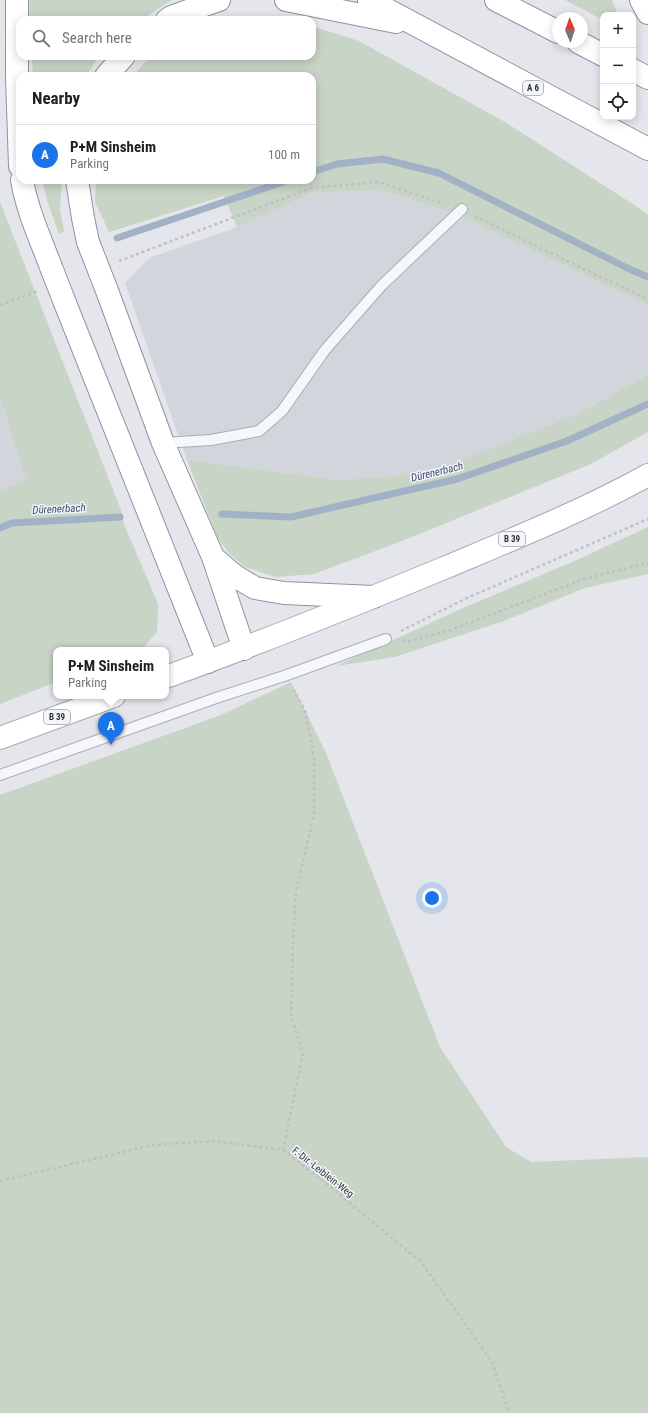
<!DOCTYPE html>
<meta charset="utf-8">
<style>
:root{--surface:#fff;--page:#f2f2f2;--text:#202124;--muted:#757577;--line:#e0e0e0;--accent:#1a73e8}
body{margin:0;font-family:"Roboto Condensed",sans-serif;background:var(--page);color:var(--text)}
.controls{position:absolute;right:12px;top:12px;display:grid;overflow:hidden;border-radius:8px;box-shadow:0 2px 10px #0003}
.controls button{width:36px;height:36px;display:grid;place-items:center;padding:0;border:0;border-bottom:1px solid var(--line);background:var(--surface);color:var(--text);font:20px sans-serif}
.compass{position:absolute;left:552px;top:12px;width:36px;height:36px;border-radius:50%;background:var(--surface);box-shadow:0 2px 10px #0003;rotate:358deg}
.you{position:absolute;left:432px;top:898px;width:14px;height:14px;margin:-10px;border:3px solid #fff;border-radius:50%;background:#1a73e8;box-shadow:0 0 0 6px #1a73e833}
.badge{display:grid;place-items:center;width:26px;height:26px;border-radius:50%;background:var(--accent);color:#fff;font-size:13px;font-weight:700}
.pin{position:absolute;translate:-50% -33px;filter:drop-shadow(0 1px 2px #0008)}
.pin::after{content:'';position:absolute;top:21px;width:14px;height:12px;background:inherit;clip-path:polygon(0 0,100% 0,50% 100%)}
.popup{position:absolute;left:53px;top:647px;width:116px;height:52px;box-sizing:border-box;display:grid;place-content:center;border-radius:8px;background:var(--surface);filter:drop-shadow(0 1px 3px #0005);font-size:13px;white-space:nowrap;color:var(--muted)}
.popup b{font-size:15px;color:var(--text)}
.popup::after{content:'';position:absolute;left:50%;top:100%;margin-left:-8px;border:8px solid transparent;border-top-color:var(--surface)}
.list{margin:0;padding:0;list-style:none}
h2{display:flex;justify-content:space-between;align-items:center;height:52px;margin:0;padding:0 16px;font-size:17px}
h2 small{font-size:13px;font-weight:400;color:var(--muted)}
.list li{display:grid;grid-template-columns:26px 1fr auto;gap:12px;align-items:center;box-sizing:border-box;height:60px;padding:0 16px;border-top:1px solid var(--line)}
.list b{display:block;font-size:15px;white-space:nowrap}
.list p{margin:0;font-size:13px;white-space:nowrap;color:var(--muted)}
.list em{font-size:13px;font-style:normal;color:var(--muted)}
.icon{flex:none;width:22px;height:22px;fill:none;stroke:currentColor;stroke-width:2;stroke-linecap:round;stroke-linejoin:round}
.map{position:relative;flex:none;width:648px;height:1413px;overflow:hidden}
.search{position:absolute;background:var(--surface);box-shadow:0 2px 10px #0003;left:16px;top:16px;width:300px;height:44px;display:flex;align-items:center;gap:10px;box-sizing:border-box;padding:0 14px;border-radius:12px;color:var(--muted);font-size:15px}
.panel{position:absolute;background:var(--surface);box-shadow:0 2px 10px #0003;left:16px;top:72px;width:300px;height:112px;border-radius:12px}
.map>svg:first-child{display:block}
.built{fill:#d2d5dc}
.green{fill:#c8d4c6}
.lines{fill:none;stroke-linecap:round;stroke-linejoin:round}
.stream{stroke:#a3b1c7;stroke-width:7}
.service-casing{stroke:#a9adb5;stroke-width:12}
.primary-casing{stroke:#a4aab5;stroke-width:24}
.motorway-casing{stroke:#8d93a0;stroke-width:24}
.path{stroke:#bec0c5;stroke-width:2.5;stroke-dasharray:3 3;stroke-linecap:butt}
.service{stroke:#f6f7f9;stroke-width:10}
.primary{stroke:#fff;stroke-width:22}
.motorway{stroke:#fff;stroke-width:22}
.motorway-bridge-casing{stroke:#8d93a0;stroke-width:24;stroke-linecap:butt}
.motorway-bridge{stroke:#fff;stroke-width:22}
.labels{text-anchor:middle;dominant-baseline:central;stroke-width:3;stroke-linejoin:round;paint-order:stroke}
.shield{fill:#f4f5f8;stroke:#696d78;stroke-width:1}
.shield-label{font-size:9px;font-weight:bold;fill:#2d3341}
.street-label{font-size:10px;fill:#2d3341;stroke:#f4f5f8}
.water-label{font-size:11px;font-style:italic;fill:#3b4f72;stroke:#f4f5f8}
</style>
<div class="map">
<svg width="648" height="1413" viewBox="0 0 648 1413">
<rect width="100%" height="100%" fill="#e4e6eb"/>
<path class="built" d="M381,190L454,213L648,305V375L577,414L429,473L339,480L187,460L125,283L149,258L232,229L311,193Z
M0,396L26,481L0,490Z"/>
<path class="green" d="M29,0H172L141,20H30Z
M565,0H612L618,15H603V20Z
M312,26L359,41L505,122L639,208L648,215V305L454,213L381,190L311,193L237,227L224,196L109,232L95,202L96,180H312V76H133L150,56H312Z
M32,56H99L86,76H33Z
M42,180H62L60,210L64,231L59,234L47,200Z
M0,202L121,510L124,524L158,604L157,632L143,648L138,650H56V682L0,704V490L26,481L0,396Z
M648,375V432L591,464L397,543L314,574L276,577L245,567L229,553L218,539L187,460L339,480L429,473L577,414Z
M648,527V574L585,588L501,622L395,657L336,666L463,608L570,563Z
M291,682L326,753L440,1047L506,1147L531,1162L648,1157V1413H0V795L221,715Z"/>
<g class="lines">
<path class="stream" d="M312,172L337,164L383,159L439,173L625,267L648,277
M117,238L289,180
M222,514L291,517L457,479L567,441L648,404
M0,528L12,523L120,517"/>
<g class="service-casing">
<path id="service" d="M163,443L211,440L259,431L282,411L325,350L382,285L462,209
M0,775L216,698L287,675L386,639"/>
</g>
<g class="primary-casing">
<path id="primary" d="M166,677C260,643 352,606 444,568C513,539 583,511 648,475
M0,738L114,696"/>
</g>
<g class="motorway-casing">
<path id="motorway" d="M17,0V77L20,166
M286,0L396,22
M369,0L648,149
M496,0L558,32
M641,0L648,13
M167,20L171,17L219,0
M578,42L603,55
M633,70L648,78
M106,76L124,56
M22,180C27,210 40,238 51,267
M77,180L83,218L88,242
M106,288L163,443L213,557L244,649
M65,303L208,662
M214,558L235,576L255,588L284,593L374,597"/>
</g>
<path class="path" d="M475,216L592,273L648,299
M119,261L311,188L379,182L445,204
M0,305L38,291
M401,631L467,598L648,519
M402,640L410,641L451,630L584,579L648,563
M283,1150L303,1053L291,1016L293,942L296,891L314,815V758L306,713L294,690
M0,1181L153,1145L213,1141L283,1150L328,1185L421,1262L492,1362L509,1413"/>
<use href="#service" class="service"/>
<use href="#primary" class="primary"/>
<use href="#motorway" class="motorway"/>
<g class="motorway-bridge-casing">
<path id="motorway-bridge" d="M88,242L106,288
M51,267L65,303"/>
</g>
<use href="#motorway-bridge" class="motorway-bridge"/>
</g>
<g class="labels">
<g class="shield">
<rect x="523" y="81" width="20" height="14" rx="3"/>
<rect x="499" y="532" width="26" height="14" rx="3"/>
<rect x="44" y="710" width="26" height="14" rx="3"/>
</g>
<g class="shield-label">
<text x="533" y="88">A 6</text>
<text x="512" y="539">B 39</text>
<text x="57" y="717">B 39</text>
</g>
<g class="street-label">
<text transform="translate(323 1172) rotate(38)">F.-Dir.-Leiblein-Weg</text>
</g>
<g class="water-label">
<text transform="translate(437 472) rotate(-14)">Dürenerbach</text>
<text transform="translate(59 509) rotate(-3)">Dürenerbach</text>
</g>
</g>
</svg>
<div class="controls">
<button>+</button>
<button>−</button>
<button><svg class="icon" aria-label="locate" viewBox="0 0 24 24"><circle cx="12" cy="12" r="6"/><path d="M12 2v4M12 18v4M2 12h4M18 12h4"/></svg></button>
</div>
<svg class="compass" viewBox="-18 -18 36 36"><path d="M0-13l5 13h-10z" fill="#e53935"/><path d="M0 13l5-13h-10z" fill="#757577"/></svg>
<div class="you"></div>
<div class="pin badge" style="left:111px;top:745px">A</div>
<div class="popup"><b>P+M Sinsheim</b>Parking</div>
<div class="search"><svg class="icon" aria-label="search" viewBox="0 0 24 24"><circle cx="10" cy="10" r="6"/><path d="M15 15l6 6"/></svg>Search here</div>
<section class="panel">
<h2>Nearby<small></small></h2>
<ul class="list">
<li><span class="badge">A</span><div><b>P+M Sinsheim</b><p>Parking</p></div><em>100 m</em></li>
</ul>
</section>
</div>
